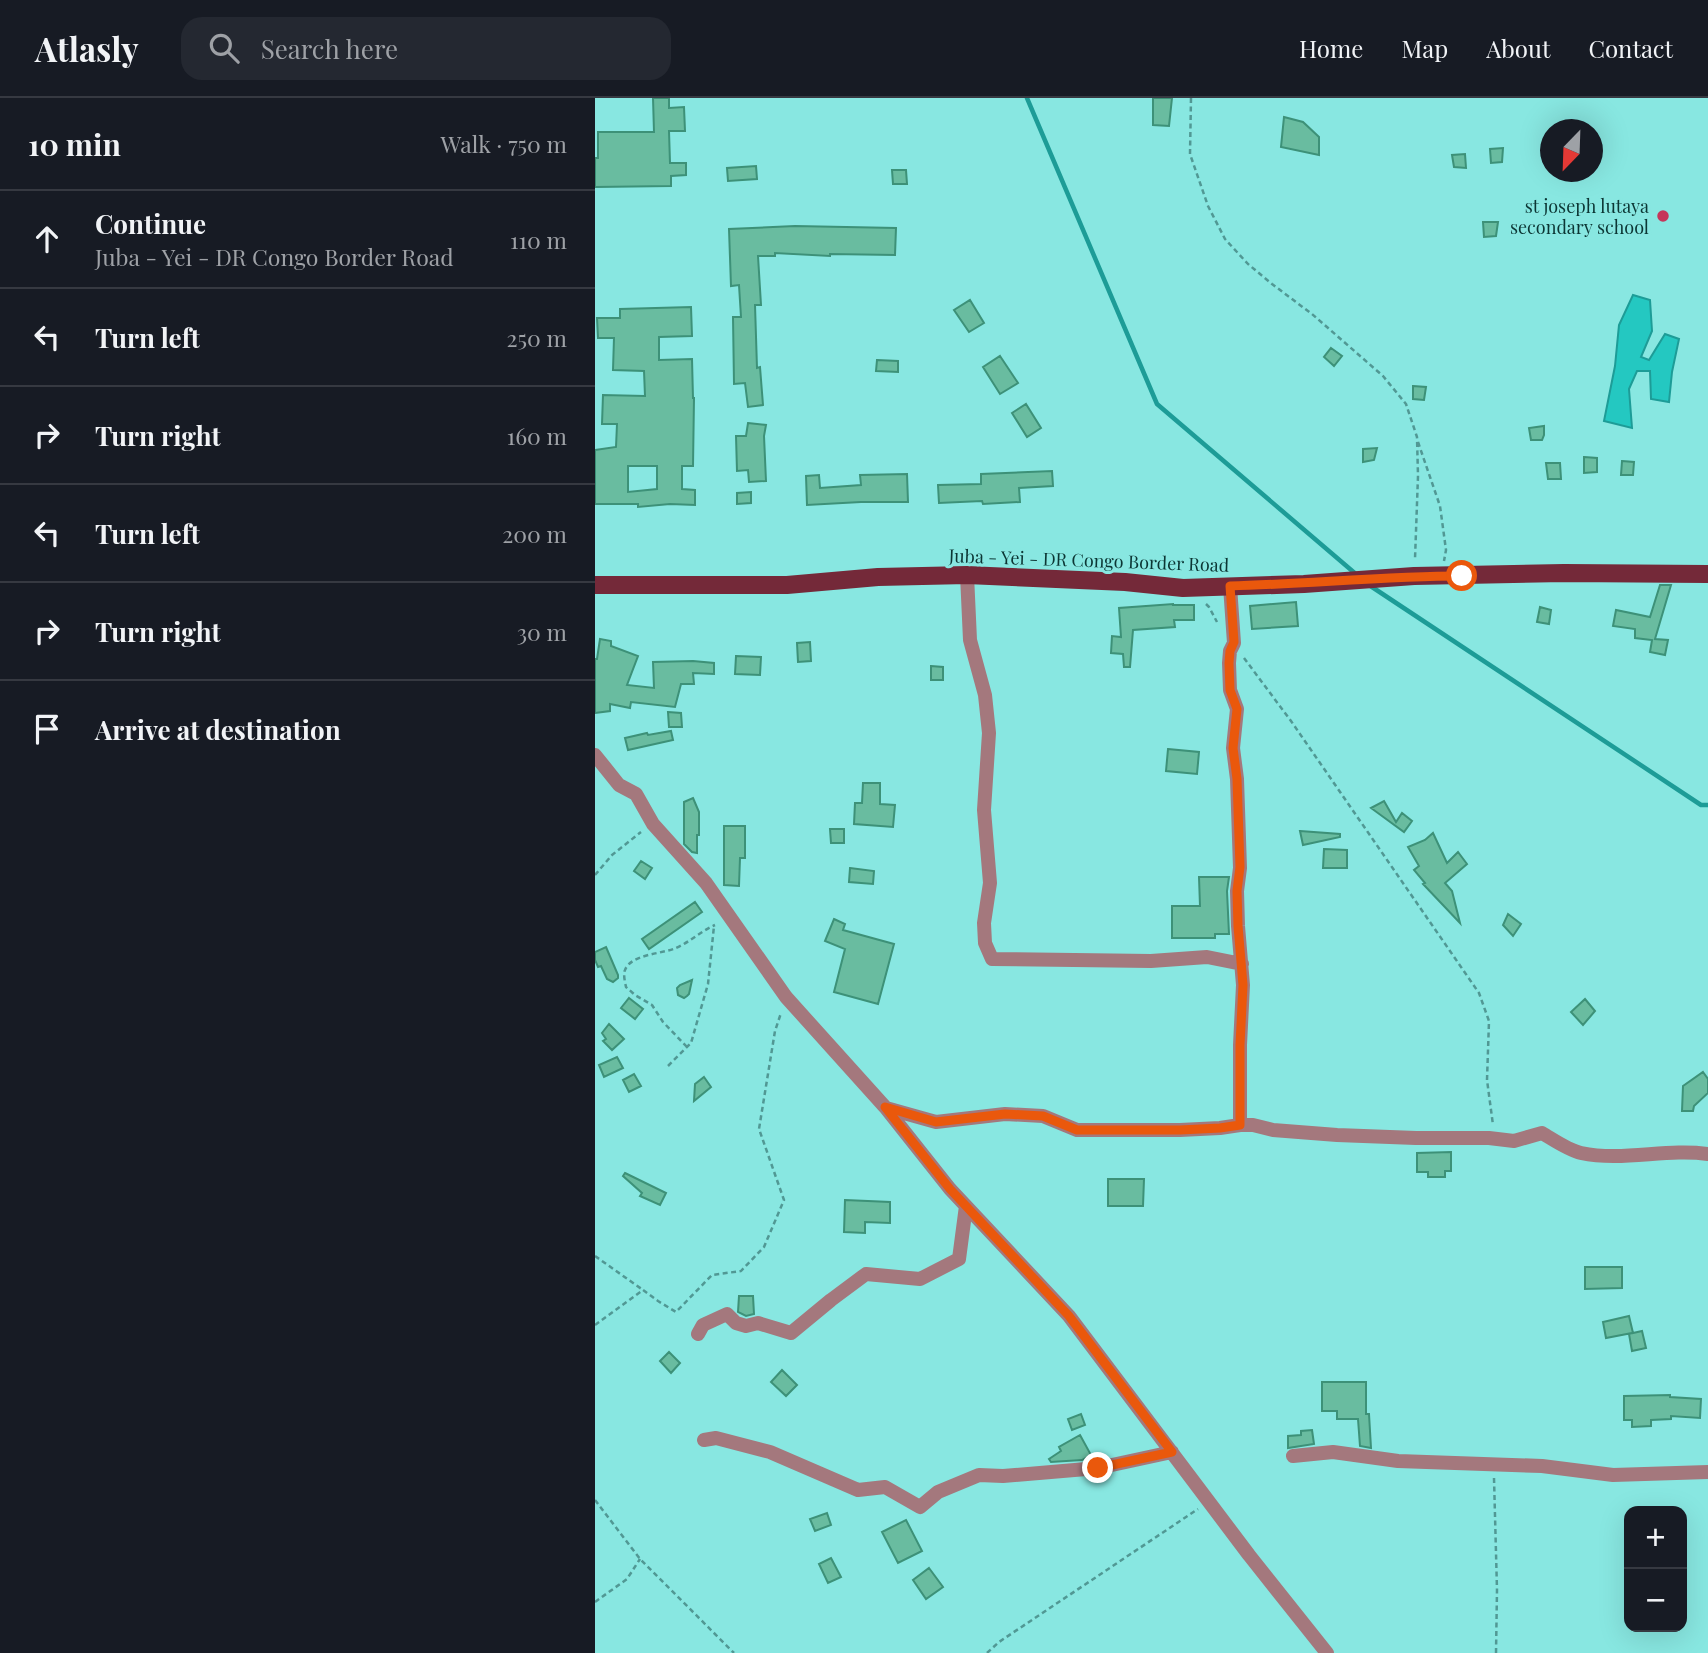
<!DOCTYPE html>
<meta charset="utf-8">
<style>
:root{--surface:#171b24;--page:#242831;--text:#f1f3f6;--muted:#9ea1a6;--line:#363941}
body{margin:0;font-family:"Playfair Display",serif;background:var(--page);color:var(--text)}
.controls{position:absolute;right:21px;bottom:21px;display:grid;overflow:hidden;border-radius:14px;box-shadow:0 7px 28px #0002}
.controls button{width:63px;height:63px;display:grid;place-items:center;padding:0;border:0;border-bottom:2px solid var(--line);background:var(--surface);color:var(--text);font:35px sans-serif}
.compass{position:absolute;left:945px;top:21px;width:63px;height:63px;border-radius:50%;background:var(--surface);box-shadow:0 7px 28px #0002;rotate:203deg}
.stop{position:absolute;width:21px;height:21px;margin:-16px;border:5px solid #ea580c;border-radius:50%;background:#fff}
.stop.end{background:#ea580c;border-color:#fff;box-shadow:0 2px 7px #0008}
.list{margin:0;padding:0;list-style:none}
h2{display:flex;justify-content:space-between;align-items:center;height:91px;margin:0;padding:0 28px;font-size:30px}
h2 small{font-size:23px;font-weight:400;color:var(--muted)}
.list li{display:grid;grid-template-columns:46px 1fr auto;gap:21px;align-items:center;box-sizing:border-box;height:98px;padding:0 28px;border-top:2px solid var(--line)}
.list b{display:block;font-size:26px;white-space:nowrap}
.list p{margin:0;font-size:23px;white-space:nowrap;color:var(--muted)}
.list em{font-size:23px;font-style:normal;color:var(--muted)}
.icon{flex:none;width:38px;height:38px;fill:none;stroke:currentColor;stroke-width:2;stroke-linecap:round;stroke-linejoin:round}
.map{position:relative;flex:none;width:1113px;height:1555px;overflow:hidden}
header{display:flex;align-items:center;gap:42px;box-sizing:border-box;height:98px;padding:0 35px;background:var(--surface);border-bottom:2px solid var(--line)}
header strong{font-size:33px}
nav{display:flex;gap:38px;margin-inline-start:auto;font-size:24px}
.search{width:490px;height:63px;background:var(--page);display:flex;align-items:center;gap:18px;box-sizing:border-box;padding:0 24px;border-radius:21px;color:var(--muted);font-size:26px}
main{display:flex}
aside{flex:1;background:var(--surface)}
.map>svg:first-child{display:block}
.water{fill:#24c8c1;stroke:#1d9c97;stroke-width:2}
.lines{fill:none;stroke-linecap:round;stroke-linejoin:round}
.stream{stroke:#1d9c97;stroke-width:4.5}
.building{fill:#69bca0;stroke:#3d9178;stroke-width:2;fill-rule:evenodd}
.path{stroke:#519894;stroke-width:2.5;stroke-dasharray:5 3.5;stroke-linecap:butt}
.minor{stroke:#a4787d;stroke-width:14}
.primary{stroke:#742939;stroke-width:18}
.route{stroke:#ea580c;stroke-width:9}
.poi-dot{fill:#c5365a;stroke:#88e7e1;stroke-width:2.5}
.labels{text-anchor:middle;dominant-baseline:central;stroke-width:6;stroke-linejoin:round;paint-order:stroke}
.poi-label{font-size:18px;fill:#0c3634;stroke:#88e7e1;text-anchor:end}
.street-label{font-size:18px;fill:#0c3634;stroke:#88e7e1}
</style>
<header>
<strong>Atlasly</strong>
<div class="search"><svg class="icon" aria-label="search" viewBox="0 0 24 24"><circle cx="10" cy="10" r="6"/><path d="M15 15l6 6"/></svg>Search here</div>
<nav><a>Home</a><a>Map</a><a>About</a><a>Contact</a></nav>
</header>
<main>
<aside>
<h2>10 min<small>Walk · 750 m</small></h2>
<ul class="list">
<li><svg class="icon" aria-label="ahead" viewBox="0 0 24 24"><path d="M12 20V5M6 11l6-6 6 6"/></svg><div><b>Continue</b><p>Juba - Yei - DR Congo Border Road</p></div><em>110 m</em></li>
<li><svg class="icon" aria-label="left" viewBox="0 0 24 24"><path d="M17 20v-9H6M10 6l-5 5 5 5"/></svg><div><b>Turn left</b></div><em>250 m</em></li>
<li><svg class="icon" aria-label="right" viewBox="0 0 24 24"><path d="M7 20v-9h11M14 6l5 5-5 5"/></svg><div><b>Turn right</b></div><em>160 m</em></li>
<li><svg class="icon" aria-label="left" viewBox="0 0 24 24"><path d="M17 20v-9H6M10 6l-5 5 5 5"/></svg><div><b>Turn left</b></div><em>200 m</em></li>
<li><svg class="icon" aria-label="right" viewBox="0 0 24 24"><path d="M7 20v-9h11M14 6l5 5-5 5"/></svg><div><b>Turn right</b></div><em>30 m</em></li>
<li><svg class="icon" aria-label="arrive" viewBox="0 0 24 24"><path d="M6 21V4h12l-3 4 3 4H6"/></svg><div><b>Arrive at destination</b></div></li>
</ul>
</aside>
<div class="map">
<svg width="1113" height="1555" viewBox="0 0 1113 1555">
<rect width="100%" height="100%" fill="#88e7e1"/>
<path class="water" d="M1038,197L1055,202L1057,233L1046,259L1054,262L1070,236L1084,241L1077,274L1074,304L1056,301L1055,273H1042L1034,291L1037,330L1009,323L1020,268L1024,227Z"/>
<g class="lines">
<path class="stream" d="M432,0L562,306L762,477
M774,487L1106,707H1113"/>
</g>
<path class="building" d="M58,0H74V10L89,9L90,33H74L75,65H91V77L76,78V88L0,89V60H3V34H59Z
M558,0H577L574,28L558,27Z
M689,19L708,24L724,39V57L686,49Z
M908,50L907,64L896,65L895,51Z
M870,56L871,70L859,69L857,57Z
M161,68L162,81L133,83L132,70Z
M297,72H311L312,86H298Z
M888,124H903L901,138L889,139Z
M200,128L301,130L300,157L235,156V158L180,155V158H163L166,207H160L162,270L165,269L168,307L153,309L150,285L139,286L138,219H146L144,187L136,188L134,131Z
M375,202L389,225L374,234L359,212Z
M96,209L97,238L64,239V262L97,261L98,300H99L98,368H87V391L100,392V407L75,406L43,409V406H0V352L21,349L22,326H7L8,297L50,298L49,273L18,272L19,240H3L2,220H25V211ZM33,368H62V391L33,394Z
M736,250L747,258L739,268L729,259Z
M405,258L423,285L405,296L388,269Z
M282,262L303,263V274L281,273Z
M818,288L831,289L829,302L818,301Z
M431,306L446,330L432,339L417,315Z
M153,325L171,327L169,338L171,383L154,384L153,372L142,373L141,338H151Z
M949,328V337L947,342H936L934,330Z
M782,350L779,362L768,364V351Z
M989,359L1002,360V374L989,375Z
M1027,363L1039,364L1038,377H1026Z
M951,365H965L966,381H953Z
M457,373L458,388L424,390L425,404L388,406L387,403L344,405L343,387L386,386V376Z
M312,376L313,404H266L212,407L211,378L224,377L225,390L266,387L265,377Z
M156,394V405L142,406V395Z
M1065,487H1076L1060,541L1073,542L1070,557L1055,554L1057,542L1040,540V531L1018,528L1021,512L1055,519Z
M701,504L703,528L657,531L655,508Z
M578,506V507H599V522H579L580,529L538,532L535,569H529L528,556L516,555L517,538L526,539L524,510Z
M945,509L956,512L954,526L942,524Z
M5,541L16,543V548L43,558L32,587L59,590L58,564L98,563L119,565V576L98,575L99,586H86L80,609L36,604L35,610L15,606V613L0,615V561H2Z
M215,544L216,563L203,564L202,545Z
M141,558L166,559L165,577L140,576Z
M336,568L348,569V582H336Z
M73,614L86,615L87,629H74Z
M76,633L78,642L33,652L30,640L52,635L53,637Z
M573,651L604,654L602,676L571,673Z
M268,685H285V706L300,707L298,729L259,726L260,705H267Z
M98,700L104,714V737H102V755L97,754L89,746V704Z
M789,703L801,724L807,715L817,723L809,734L776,710Z
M129,728H150V760H145L144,788L129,787Z
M235,731H249V745H236Z
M705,733L745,736V739L708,747Z
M838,735L852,765L863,754L872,766L850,785L857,793L865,825L828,786L830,785L819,772L824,768L813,749L830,742Z
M729,751L752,752V770H728Z
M46,763L57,770L50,781L39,773Z
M255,770L279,773L278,786L254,784Z
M604,779H634L632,793L634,836H620V840H577V808H605Z
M100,804L107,814L54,851L47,841Z
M913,816L926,826L918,838L908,827Z
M239,821L250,826L248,832L299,846L283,906L239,894L250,851L230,843Z
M11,849L23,877V880L18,884L12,881L6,868L3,869L0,862V854Z
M97,882L94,896L92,898L89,900L83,897L82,890L85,887Z
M34,900L48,911L40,921L26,910Z
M990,901L1000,913L988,927L976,914Z
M14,926L29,941L17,952L8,943L11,941L7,935Z
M22,959L28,970L9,979L4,967Z
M1108,974L1113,981V995L1099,1008L1098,1013H1087L1088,988Z
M39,976L46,988L34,994L28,982Z
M109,979L116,989L99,1003L100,986Z
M856,1054V1073H850V1079H833V1074H822V1055Z
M30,1075L71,1095L65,1107L45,1098L47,1095L28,1078Z
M513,1081H549L548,1108H513Z
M250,1102L295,1104V1125L270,1124V1135L249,1134Z
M990,1169H1027V1190L990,1191Z
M144,1198H158L159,1216L151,1218L143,1214Z
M1034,1218L1038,1235L1047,1233L1051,1250L1037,1253L1034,1236L1037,1235L1011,1240L1008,1224Z
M74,1254L85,1265L76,1275L65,1263Z
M187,1272L202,1287L191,1298L176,1284Z
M727,1284H771V1316H774L776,1350L765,1348L763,1321H742V1313H727Z
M1075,1297V1299L1106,1301L1105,1320L1076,1318V1321L1056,1322V1328L1037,1329V1322H1029V1298Z
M486,1316L490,1327L477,1332L473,1321Z
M717,1332L719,1346L693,1350V1338L706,1337V1333Z
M485,1337L496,1357L487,1362L456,1364L454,1361L466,1353L464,1349Z
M232,1415L236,1427L220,1433L215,1421Z
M311,1422L327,1453L303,1465L287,1434Z
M236,1460L246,1479L233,1485L224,1466Z
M334,1470L348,1489L331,1501L318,1482Z"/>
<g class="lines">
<path class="path" d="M596,0L595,56L613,108L630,141L653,166L677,186L717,216L788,278L811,306L822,339L823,378L820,461
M823,344L845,408L851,452L849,463
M611,506L614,509L622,524
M649,560L696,623L884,895L894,923L892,982L898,1027
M0,777L17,757L46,734
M92,949L68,924L57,907L40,897L31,889C30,884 28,876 30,872C36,856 67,856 81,850C95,844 106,833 120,827
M73,968L96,945L113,886L119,828
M0,1158L48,1192
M0,1227L48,1192L63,1203L81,1214L117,1177L146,1173L169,1149L189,1102L164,1031L180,933L186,915
M899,1380L902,1492L901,1555
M0,1402L45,1461L139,1555
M0,1504L32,1481L45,1461
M392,1555L404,1544L603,1411"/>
<path class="minor" d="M372,477L375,542L390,597L394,635L389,712L395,785L389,825L390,845L397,861L556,863L612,859L647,866
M635,488L639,545L635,553L634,565L635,592L642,611L638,650L642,681L645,770L642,793L643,828L648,887L645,947V1027
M0,657L24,687L41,696L58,726L111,785L191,899L290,1009L355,1091L474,1218L654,1457L732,1555
M291,1010L341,1024L410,1016L448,1018L482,1032H585L625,1030L645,1027H658L678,1032L742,1037L821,1040H894L919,1043L947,1035C959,1042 973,1052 986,1055C1028,1064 1071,1050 1113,1056
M103,1236L108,1227L132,1216L141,1225L151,1228L163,1225L196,1235L236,1202L271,1176L325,1181L364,1161L371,1108
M109,1342L121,1340L175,1354L263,1392L290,1389L325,1409L343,1394L384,1377L408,1378L503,1370L577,1354
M698,1358L738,1354L803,1363L947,1368L1018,1377L1113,1374"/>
<path class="primary" d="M0,487H192L283,479L372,477L530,484L588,490L709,486L819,478L969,475L1113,476"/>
</g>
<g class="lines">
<path class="route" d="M503,1370L577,1354L474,1218L355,1091L290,1009L341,1024L410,1016L448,1018L482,1032H585L625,1030L645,1027V947L648,887L643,828L642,793L645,769L642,681L638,650L642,611L635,592L634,565L635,553L639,544L635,488C713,486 790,478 867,478"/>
</g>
<circle class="poi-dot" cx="1068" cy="118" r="7"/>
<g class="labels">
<g class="poi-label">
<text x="1054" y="108">st joseph lutaya<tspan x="1054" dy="21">secondary school</tspan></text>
</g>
<g class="street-label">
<text transform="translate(494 462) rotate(2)">Juba - Yei - DR Congo Border Road</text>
</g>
</g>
</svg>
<div class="controls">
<button>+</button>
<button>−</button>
</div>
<svg class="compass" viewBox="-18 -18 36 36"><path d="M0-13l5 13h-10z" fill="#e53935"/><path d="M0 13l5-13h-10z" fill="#9ea1a6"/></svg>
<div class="stop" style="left:867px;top:478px"></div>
<div class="stop end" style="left:503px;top:1370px"></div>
</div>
</main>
